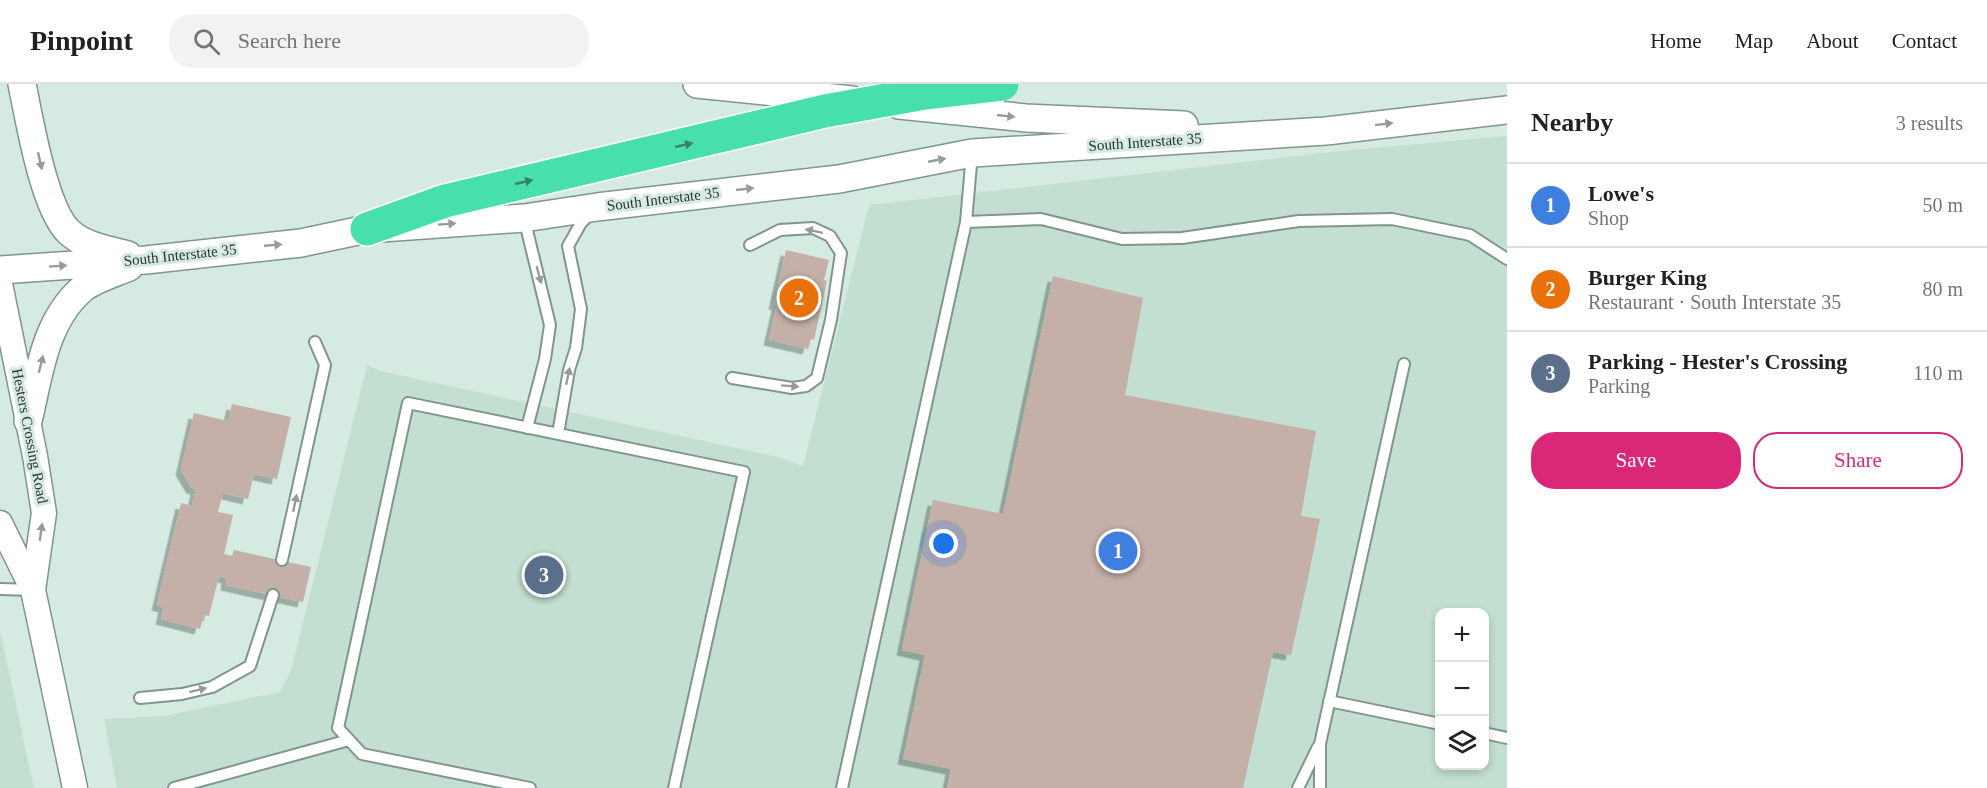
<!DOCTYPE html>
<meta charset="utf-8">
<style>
:root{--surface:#fff;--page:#f2f2f2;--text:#202124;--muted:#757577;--line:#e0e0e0;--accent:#db2777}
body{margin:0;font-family:Georgia,serif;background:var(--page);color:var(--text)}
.controls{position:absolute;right:18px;bottom:18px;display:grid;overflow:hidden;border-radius:12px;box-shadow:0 3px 9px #0003}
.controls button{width:54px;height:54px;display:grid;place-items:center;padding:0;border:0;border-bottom:2px solid var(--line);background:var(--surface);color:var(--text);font:30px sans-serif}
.you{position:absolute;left:944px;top:460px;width:21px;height:21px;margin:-15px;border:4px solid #fff;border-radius:50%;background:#1a73e8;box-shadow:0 0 0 9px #1a73e833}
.badge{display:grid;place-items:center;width:39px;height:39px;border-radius:50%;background:var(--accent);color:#fff;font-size:20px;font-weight:700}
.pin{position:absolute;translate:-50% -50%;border:3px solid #fff;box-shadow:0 2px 6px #0006}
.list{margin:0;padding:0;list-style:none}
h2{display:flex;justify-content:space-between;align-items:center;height:78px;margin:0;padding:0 24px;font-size:26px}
h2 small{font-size:20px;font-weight:400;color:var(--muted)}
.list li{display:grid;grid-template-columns:39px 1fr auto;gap:18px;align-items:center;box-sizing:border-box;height:84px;padding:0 24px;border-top:2px solid var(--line)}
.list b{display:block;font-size:22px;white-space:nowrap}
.list p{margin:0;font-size:20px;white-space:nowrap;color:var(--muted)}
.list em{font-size:20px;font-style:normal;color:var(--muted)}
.actions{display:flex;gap:12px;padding:18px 24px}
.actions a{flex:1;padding:14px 0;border:2px solid var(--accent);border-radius:24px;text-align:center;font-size:21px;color:var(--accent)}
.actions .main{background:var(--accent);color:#fff}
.icon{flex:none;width:33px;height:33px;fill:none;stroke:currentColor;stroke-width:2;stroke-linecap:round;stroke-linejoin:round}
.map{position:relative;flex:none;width:1507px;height:704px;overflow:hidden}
header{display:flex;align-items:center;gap:36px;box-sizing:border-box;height:84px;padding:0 30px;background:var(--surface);border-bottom:2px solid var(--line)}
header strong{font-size:28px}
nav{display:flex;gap:33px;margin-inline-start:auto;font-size:21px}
.search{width:420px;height:54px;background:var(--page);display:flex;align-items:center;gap:15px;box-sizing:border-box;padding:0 21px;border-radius:24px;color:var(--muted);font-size:22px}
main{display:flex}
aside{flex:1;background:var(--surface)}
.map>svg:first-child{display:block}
.built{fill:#c2dfd1;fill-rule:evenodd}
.building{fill:#c4afa9;filter:url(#shadow)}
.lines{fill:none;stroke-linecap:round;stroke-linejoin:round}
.service-casing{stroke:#81958c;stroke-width:14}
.tertiary-casing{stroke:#81958c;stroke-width:27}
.secondary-casing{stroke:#81958c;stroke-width:30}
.motorway-casing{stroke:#fff;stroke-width:36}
.service{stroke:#fff;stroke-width:10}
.tertiary{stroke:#fff;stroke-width:24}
.secondary{stroke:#fff;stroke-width:27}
.motorway{stroke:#47e0ad;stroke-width:33}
.motorway-bridge-casing{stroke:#fff;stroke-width:36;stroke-linecap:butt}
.motorway-bridge{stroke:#47e0ad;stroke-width:33}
.oneway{fill:#969a98}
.oneway2{fill:#388168}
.labels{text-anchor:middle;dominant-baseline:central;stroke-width:6;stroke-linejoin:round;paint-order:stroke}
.street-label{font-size:15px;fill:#2c3430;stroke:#d5ebe1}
</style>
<header>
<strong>Pinpoint</strong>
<div class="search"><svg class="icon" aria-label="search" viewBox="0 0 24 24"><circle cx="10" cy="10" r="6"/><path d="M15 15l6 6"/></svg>Search here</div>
<nav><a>Home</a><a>Map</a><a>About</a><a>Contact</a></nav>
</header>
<main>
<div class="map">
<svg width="1507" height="704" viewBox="0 0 1507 704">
<defs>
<filter id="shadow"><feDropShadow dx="-5.5" dy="5.5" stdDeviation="0" flood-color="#0004"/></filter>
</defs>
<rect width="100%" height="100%" fill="#d5ebe1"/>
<path class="built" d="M1507,52V704H117L104,635L164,632L280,608L291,587L367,281L380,287L778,373L803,382L869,121L1340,67ZM1440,528H1484V682H1440Z
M0,546L34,704H0Z"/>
<path class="building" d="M786,166L829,176L824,196L827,197L814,256L811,255L808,265L769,256L777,221L774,220Z
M1053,192L1143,214L1125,311L1316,347L1301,432L1320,435L1307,499L1291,571L1273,568L1243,704H947L951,685L903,675L925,571L902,566L933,416L1003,430Z
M232,320L291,333L277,395L254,390L248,415L223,409L218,428L233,431L224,470L232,472L234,466L311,483L303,518L226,501L227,494L219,492L209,532L204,531L200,545L161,535L164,523L157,521L181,419L192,422L196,405L192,404L181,386L194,329L228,337Z"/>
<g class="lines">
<g class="service-casing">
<path id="service" d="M524,134L550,241L545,275L527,344
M966,138L1041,135L1122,155L1182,154L1299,137L1392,135L1470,151L1507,175
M732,294L792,304L806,302L817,294L831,236L841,169L830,152L813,144L780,146L750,161
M558,350L569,286L576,264L581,225L568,162L581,139L590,130
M282,476L325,281L315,258
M0,505L33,506
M140,614L182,610L212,603L250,582L273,511
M1329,617L1440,640
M1484,649L1507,654
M174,704L349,656
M530,704L362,670L338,644L408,319L744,388L674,704
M842,704L966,138L972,69
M1298,704L1318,663
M1320,704V660L1404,280"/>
</g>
<g class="tertiary-casing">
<path id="tertiary" d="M0,200L35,372L44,429L33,506
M0,439L33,506L75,704"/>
</g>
<g class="secondary-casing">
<path id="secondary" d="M22,0C29,34 44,125 69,148C84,162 108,166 128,171
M697,0L852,16
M899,21L1026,34L1184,41
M0,186L146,176L301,159L367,145L524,134L597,123L839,95L972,69L1326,47L1507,26
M28,337C39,292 44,238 82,205C92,196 115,189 129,183"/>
</g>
<g class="motorway-casing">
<path id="motorway" d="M367,145L445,117L627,74"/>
</g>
<use href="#service" class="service"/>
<use href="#tertiary" class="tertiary"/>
<use href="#secondary" class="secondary"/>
<use href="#motorway" class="motorway"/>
<g class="motorway-bridge-casing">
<path id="motorway-bridge" d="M627,74L825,27L925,9L1002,0"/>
</g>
<use href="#motorway-bridge" class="motorway-bridge"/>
</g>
<defs><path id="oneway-solid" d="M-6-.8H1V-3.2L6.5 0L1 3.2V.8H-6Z" transform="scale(1.5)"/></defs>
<g class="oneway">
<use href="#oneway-solid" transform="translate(1006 32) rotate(6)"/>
<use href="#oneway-solid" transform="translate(1384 40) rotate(-7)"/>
<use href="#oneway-solid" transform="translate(937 76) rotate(-11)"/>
<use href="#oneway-solid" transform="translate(40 77) rotate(77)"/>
<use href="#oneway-solid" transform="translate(745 105) rotate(-6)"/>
<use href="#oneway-solid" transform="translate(447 140) rotate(-4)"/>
<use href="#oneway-solid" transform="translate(814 147) rotate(-168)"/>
<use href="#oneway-solid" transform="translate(273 161) rotate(-5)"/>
<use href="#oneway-solid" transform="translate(58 182) rotate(-4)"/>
<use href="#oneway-solid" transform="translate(539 191) rotate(75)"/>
<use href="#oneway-solid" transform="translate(41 280) rotate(-76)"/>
<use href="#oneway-solid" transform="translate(568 292) rotate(-78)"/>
<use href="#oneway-solid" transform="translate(790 302) rotate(4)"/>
<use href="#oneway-solid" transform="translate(295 419) rotate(-78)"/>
<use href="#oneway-solid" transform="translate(41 448) rotate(-82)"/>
<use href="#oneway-solid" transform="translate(198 606) rotate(-14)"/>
</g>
<g class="oneway2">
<use href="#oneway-solid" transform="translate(684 61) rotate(-13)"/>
<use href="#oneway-solid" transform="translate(524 98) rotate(-13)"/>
</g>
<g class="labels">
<g class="street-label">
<text transform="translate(1145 58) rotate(-4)">South Interstate 35</text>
<text transform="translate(663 115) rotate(-7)">South Interstate 35</text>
<text transform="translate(180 171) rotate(-6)">South Interstate 35</text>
<text transform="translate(30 352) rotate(79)">Hesters Crossing Road</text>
</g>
</g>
</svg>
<div class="controls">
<button>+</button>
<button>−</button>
<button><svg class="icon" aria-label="layers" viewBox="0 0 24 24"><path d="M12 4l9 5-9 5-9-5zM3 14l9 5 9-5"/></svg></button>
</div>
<div class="you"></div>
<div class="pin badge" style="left:1118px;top:467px;background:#3f7fe0">1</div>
<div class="pin badge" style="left:799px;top:214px;background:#e8710a">2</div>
<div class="pin badge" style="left:544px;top:491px;background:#5c6f8a">3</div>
</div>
<aside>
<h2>Nearby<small>3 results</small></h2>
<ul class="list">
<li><span class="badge" style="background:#3f7fe0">1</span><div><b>Lowe's</b><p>Shop</p></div><em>50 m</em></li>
<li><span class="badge" style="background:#e8710a">2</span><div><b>Burger King</b><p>Restaurant · South Interstate 35</p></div><em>80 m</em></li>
<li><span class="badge" style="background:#5c6f8a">3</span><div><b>Parking - Hester's Crossing</b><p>Parking</p></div><em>110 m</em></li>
</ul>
<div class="actions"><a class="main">Save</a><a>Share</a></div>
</aside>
</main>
